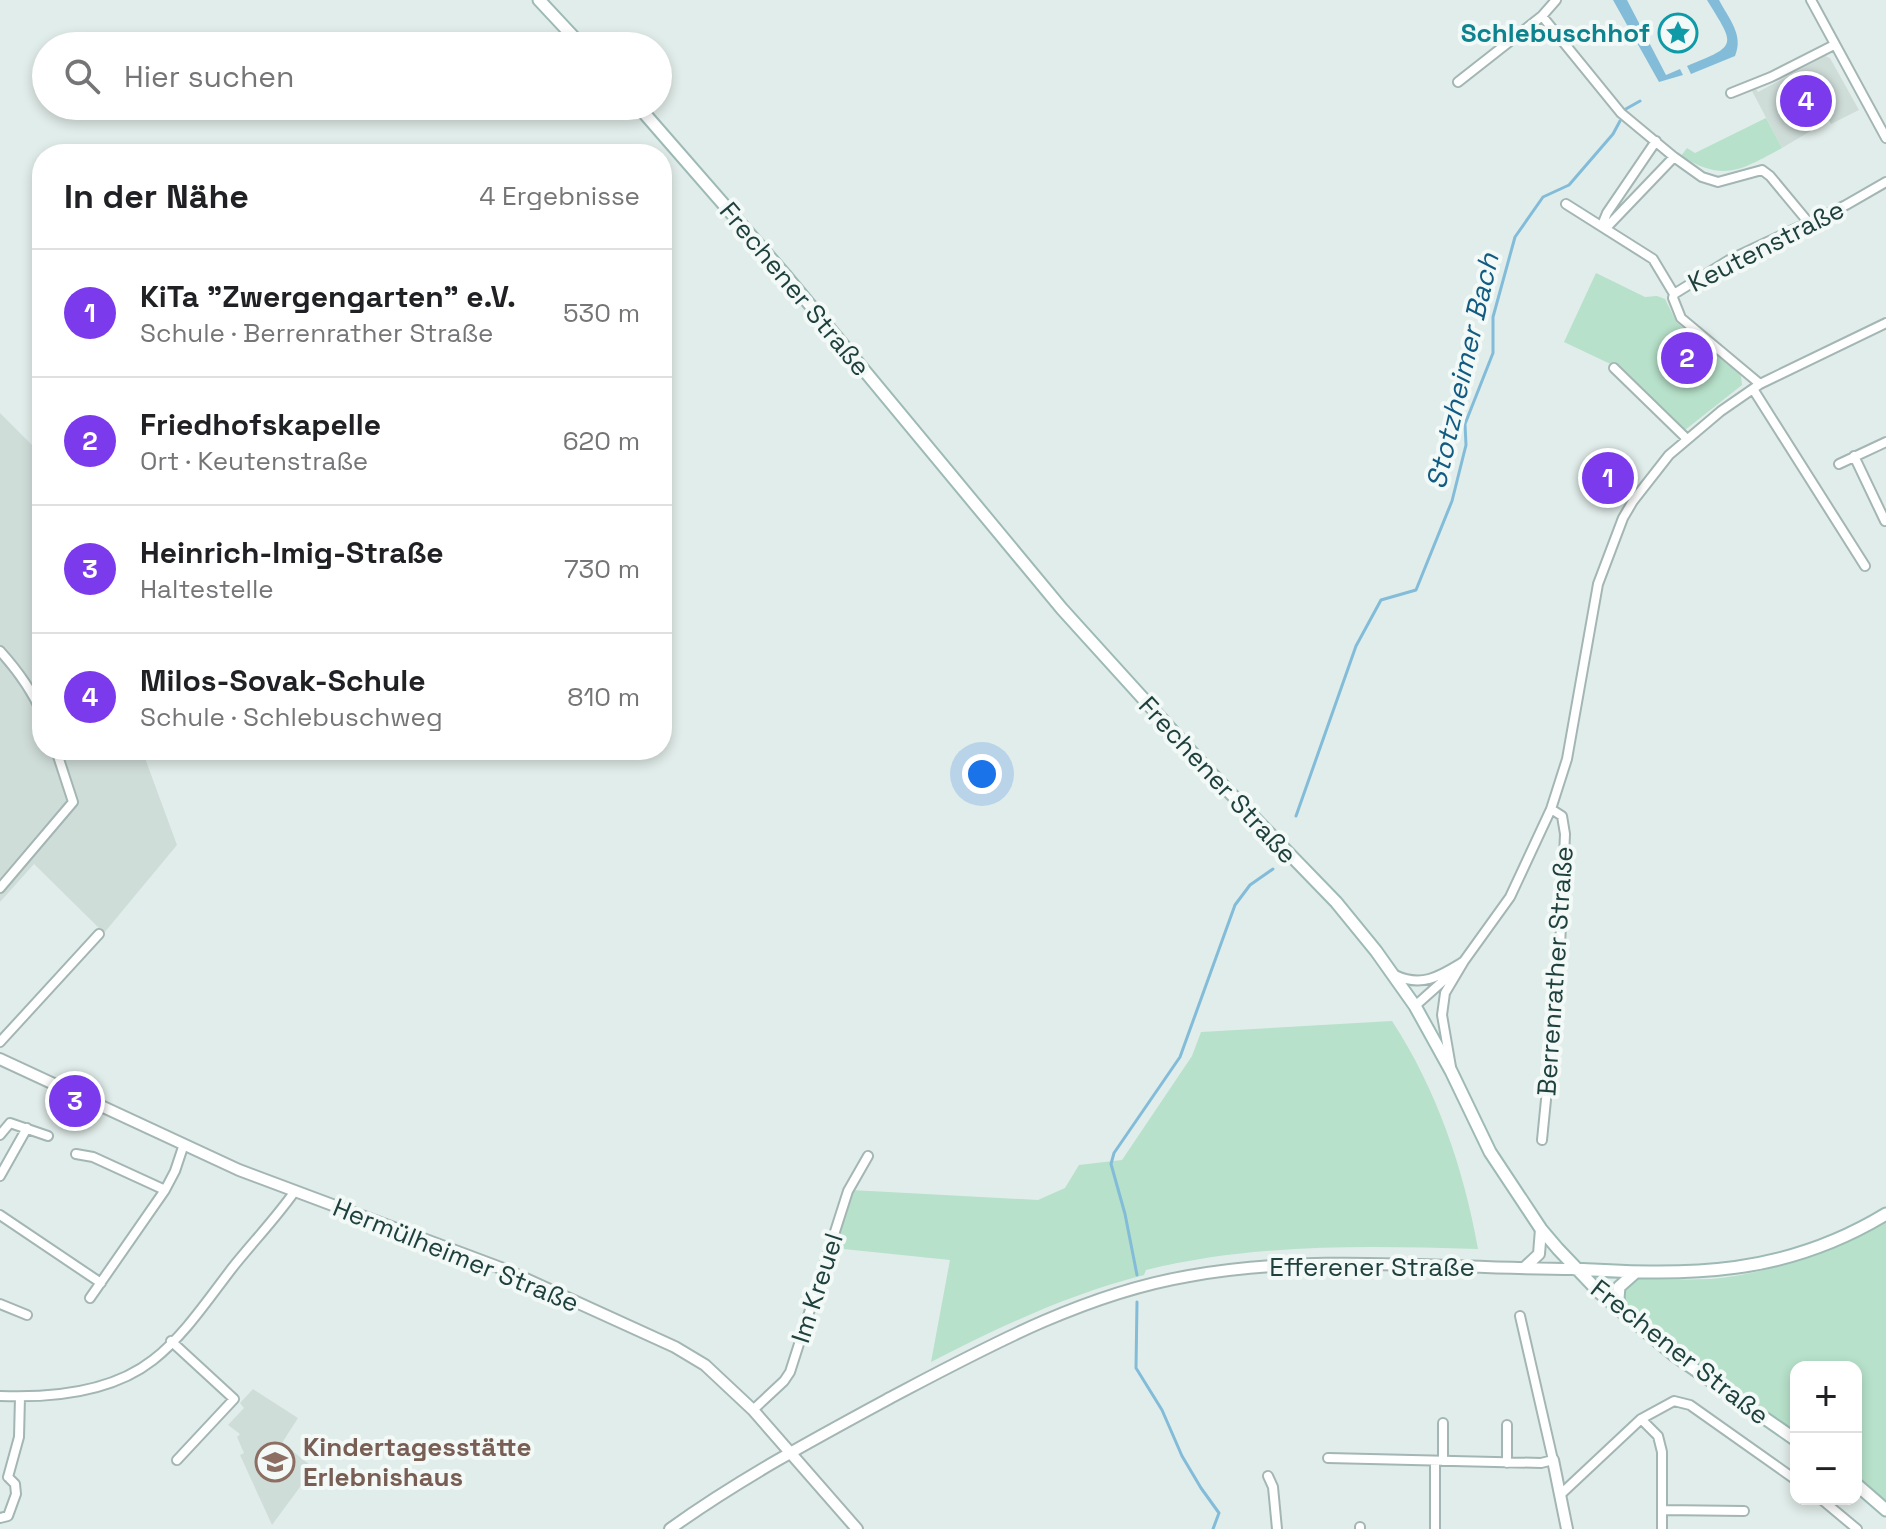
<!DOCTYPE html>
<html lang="de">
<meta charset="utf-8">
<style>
:root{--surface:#fff;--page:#f2f2f2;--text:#202124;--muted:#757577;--line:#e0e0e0;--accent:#7c3aed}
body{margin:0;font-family:"Space Grotesk",sans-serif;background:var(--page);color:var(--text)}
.controls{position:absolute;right:24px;bottom:24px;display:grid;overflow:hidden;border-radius:16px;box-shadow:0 4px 12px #0003}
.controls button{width:72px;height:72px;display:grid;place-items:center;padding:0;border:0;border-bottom:2px solid var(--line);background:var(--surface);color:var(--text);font:40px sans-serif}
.you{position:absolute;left:982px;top:774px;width:28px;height:28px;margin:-20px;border:6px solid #fff;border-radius:50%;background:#1a73e8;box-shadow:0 0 0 12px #1a73e833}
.badge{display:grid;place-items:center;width:52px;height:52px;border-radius:50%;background:var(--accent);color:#fff;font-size:26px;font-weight:700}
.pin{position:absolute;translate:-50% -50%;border:4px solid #fff;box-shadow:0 2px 8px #0006}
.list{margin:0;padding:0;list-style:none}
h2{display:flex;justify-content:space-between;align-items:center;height:104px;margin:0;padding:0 32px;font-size:34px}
h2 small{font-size:26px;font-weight:400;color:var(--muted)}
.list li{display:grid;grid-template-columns:52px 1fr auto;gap:24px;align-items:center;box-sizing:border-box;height:128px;padding:0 32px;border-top:2px solid var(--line)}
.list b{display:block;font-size:30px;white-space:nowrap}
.list p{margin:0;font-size:26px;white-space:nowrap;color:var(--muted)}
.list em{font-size:26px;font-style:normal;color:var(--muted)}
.icon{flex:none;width:44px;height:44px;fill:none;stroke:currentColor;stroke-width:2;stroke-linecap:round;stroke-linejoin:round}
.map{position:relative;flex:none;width:1886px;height:1529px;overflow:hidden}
.search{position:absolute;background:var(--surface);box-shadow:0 4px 12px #0003;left:32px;top:32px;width:640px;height:88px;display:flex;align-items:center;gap:20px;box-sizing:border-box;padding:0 28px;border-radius:44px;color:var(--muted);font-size:30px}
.panel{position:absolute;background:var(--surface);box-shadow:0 4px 12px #0003;left:32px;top:144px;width:640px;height:616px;border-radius:32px}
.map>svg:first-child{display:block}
.built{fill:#cfddd9}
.green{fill:#b7e1ca}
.water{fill:#83bcd9}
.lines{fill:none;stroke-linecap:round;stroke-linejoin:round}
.stream{stroke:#83bcd9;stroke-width:3}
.minor-casing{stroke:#a3b6b3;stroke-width:12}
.tertiary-casing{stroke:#a3b6b3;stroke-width:14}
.secondary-casing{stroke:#9ebab5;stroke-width:15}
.minor{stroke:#fff;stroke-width:8}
.tertiary{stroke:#fff;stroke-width:10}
.secondary{stroke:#fff;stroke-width:11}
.labels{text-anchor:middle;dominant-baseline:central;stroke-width:8;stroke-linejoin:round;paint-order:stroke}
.culture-label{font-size:26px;font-weight:bold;fill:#0d838f;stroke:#f2f9f7;text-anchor:end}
.street-label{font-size:26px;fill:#1f403d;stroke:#f2f9f7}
.education-label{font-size:26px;font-weight:bold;fill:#785e54;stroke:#f2f9f7;text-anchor:start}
.water-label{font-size:28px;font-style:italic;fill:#125c83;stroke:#f2f9f7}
</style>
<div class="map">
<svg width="1886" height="1529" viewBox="0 0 1886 1529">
<rect width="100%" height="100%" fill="#e1edea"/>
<path class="built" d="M1825,56L1830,58L1859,110L1831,124L1829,120L1782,148L1752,91L1756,89L1758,92Z
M0,413L42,455V750H142L177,845L104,933L34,864L0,902Z
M253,1389L298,1418L282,1443L314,1468L272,1525L240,1455L244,1453L237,1437L240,1434L228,1425L244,1408L240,1403Z"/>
<path class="green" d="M1766,118L1782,148C1740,171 1724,182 1681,156L1687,148L1695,153Z
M1596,273L1645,297L1657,296L1665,299L1677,323L1726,360L1741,376L1742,385L1685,430L1619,368L1564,342Z
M1392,1021C1436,1088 1464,1169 1478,1249C1366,1246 1255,1243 1146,1270L1144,1275C1069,1294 999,1327 931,1362L950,1260L834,1248L851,1190L1038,1200L1065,1188L1079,1165L1122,1160L1192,1056L1201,1032Z
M1886,1220V1501L1856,1476V1367H1796V1432L1676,1350L1628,1310C1620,1299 1623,1290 1630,1280L1637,1279C1662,1279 1687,1280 1711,1279C1774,1274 1831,1248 1886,1220Z"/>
<path class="water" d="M1613,0H1627L1666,75L1680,69L1683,75L1659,82Z
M1707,0H1719C1729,19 1744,35 1735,56L1691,74L1687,66C1739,45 1735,46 1707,0Z"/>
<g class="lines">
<path class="stream" d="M1624,110L1640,101
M1296,816L1356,646L1381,600L1416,590L1452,501L1466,445L1465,424L1493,353V317L1515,237L1543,197L1569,185L1613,134L1620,121
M1137,1275L1125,1214L1111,1164L1114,1153L1180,1057L1235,905L1250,885L1273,869
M1137,1302L1136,1368L1162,1410L1182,1456L1201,1488L1219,1513L1213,1529"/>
<g class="minor-casing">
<path id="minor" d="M1811,0L1886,138
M1542,16L1621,113L1674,157L1702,177L1718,182L1762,170L1770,176L1809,223
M1458,82L1542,16L1556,0
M1731,93L1771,77L1834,45
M1566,204L1653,259L1674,294
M1602,225L1607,213L1656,141
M1606,228L1674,157
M1614,368L1687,439
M1760,384L1681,318L1673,298L1674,294L1729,260L1846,205L1886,182
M1753,389L1865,566
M1854,456L1885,521
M1839,464L1886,442
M0,651C18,671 32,690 42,714
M0,888L73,802L56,750
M1395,975C1422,988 1440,976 1463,962
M1415,1006L1452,973
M0,1042L99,934
M1451,1067L1442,1015L1445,993L1464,961L1510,897L1551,809L1567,759L1598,584L1623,518L1633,501L1669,455L1721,411L1760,384L1886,323
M0,1135L10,1123L48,1136
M1542,1140L1559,969L1565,834L1562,816L1551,809
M76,1154L93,1157L165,1190
M0,1176L27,1128
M0,1215L101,1283
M90,1298L165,1190L175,1171L184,1144
M0,1304L27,1315
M171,1341L234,1399L177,1460
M0,1396C51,1398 111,1393 153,1360C184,1336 209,1298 233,1267C253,1242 276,1218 295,1191
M753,1410L784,1381L790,1372L848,1191L868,1156
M1641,1419L1658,1436L1662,1452V1529
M1443,1423V1461
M1328,1458L1541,1463L1553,1460L1520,1316
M1435,1461V1529
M1507,1463V1425
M1268,1476L1273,1487L1277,1529
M8,1477L19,1437L20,1397
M1561,1494L1641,1419L1674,1401L1690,1405L1796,1480
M1821,1499L1857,1529
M1662,1510L1744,1511
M0,1518L8,1516L16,1494L15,1484L8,1477
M1360,1529V1527"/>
</g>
<g class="tertiary-casing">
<path id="tertiary" d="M0,1059L239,1170L506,1270L675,1347L705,1365L753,1410L857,1529
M1524,1268L1539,1254L1541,1229
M1553,1460L1567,1529
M670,1529C738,1480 814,1439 888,1399C983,1349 1082,1294 1189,1276C1317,1253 1446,1269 1575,1269"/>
</g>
<g class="secondary-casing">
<path id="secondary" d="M539,0L582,46
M638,106L786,276L1062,609L1207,769L1336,902L1376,951L1415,1006L1451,1071L1490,1152L1541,1229L1558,1249L1600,1293L1674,1355L1796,1440
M1575,1269C1690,1276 1784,1276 1886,1214
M1622,1312L1618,1298L1619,1287L1636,1272
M1856,1484L1886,1510"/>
</g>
<use href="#minor" class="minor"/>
<use href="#tertiary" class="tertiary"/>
<use href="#secondary" class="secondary"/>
</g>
<defs>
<g id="sight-ring" transform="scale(2)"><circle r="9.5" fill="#f2f9f7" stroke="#0f9aa8" stroke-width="1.5"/><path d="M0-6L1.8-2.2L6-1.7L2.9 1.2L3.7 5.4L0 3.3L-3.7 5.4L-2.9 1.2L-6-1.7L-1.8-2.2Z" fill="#0f9aa8"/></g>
<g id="school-ring" transform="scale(2)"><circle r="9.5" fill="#f2f9f7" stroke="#8d6e63" stroke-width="1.5"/><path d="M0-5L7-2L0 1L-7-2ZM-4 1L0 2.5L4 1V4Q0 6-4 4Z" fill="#8d6e63"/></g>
</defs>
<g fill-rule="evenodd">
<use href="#sight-ring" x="1678" y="33"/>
<use href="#school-ring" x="275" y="1462"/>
</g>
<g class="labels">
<g class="culture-label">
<text x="1650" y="33">Schlebuschhof</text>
</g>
<g class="street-label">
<text transform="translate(1766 246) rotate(-27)">Keutenstraße</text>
<text transform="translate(795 289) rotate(50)">Frechener Straße</text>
<text transform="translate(1218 780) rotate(47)">Frechener Straße</text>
<text transform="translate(1555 971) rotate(-86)">Berrenrather Straße</text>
<text transform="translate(456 1255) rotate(22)">Hermülheimer Straße</text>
<text x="1372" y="1267">Efferener Straße</text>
<text transform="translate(817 1288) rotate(-72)">Im Kreuel</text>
<text transform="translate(1680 1352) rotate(38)">Frechener Straße</text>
</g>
<g class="education-label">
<text x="303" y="1447">Kindertagesstätte<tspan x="303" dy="30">Erlebnishaus</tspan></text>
</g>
<g class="water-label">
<text transform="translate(1462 371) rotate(-77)">Stotzheimer Bach</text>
</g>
</g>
</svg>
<div class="controls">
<button>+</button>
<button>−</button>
</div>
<div class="you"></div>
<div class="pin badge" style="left:1608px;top:478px">1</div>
<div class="pin badge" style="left:1687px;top:358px">2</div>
<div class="pin badge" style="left:75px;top:1101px">3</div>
<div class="pin badge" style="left:1806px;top:101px">4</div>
<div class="search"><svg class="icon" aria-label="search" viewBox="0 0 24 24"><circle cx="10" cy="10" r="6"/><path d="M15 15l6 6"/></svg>Hier suchen</div>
<section class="panel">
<h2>In der Nähe<small>4 Ergebnisse</small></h2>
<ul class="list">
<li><span class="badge">1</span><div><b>KiTa &quot;Zwergengarten&quot; e.V.</b><p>Schule · Berrenrather Straße</p></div><em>530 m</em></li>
<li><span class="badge">2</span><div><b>Friedhofskapelle</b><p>Ort · Keutenstraße</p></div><em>620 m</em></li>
<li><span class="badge">3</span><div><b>Heinrich-Imig-Straße</b><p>Haltestelle</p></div><em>730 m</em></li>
<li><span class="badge">4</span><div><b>Milos-Sovak-Schule</b><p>Schule · Schlebuschweg</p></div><em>810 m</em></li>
</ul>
</section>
</div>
